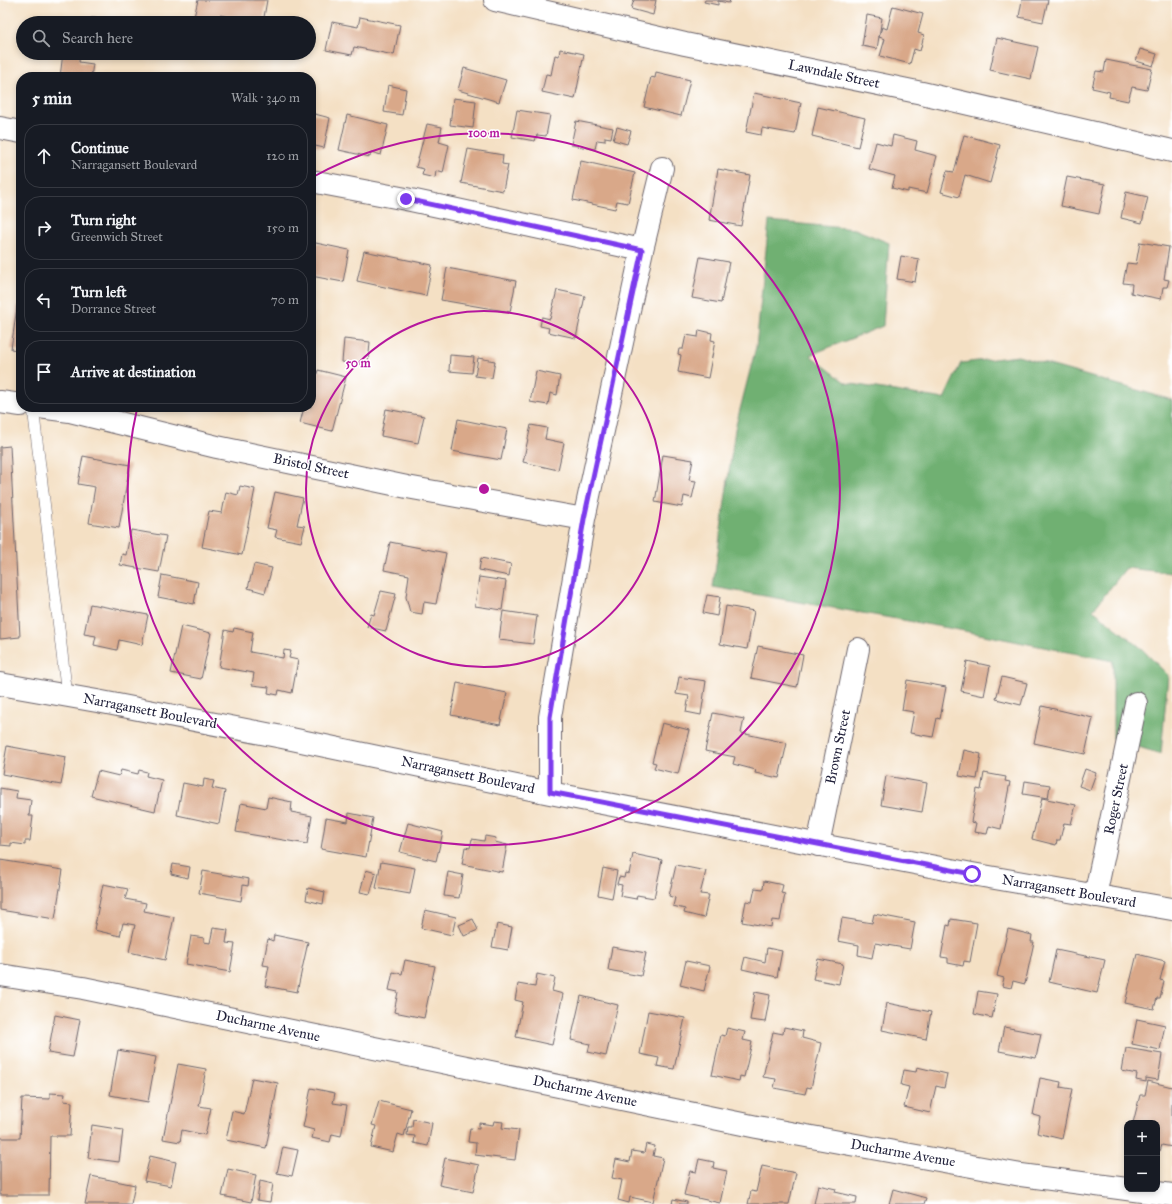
<!DOCTYPE html>
<meta charset="utf-8">
<style>
:root{--surface:#171b24;--page:#20242c;--text:#f1f3f6;--muted:#9ea1a6;--line:#363941}
body{margin:0;font-family:"IM FELL Great Primer",serif;background:var(--page);color:var(--text)}
.controls{position:absolute;right:12px;bottom:12px;display:grid;overflow:hidden;border-radius:8px;box-shadow:0 2px 6px #0003}
.controls button{width:36px;height:36px;display:grid;place-items:center;padding:0;border:0;border-bottom:1px solid var(--line);background:var(--surface);color:var(--text);font:20px sans-serif}
.stop{position:absolute;width:12px;height:12px;margin:-9px;border:3px solid #7c3aed;border-radius:50%;background:#fff}
.stop.end{background:#7c3aed;border-color:#fff;box-shadow:0 1px 4px #0008}
.list{margin:0;padding:0;list-style:none}
h2{display:flex;justify-content:space-between;align-items:center;height:52px;margin:0;padding:0 16px;font-size:17px}
h2 small{font-size:13px;font-weight:400;color:var(--muted)}
.list li{display:grid;grid-template-columns:26px 1fr auto;gap:12px;align-items:center;box-sizing:border-box;height:64px;margin:0 8px 8px;padding:0 8px;border:1px solid var(--line);border-radius:16px}
.list b{display:block;font-size:15px;white-space:nowrap}
.list p{margin:0;font-size:13px;white-space:nowrap;color:var(--muted)}
.list em{font-size:13px;font-style:normal;color:var(--muted)}
.icon{flex:none;width:22px;height:22px;fill:none;stroke:currentColor;stroke-width:2;stroke-linecap:round;stroke-linejoin:round}
.map{position:relative;flex:none;width:1172px;height:1204px;overflow:hidden}
.search{position:absolute;background:var(--surface);box-shadow:0 2px 6px #0003;left:16px;top:16px;width:300px;height:44px;display:flex;align-items:center;gap:10px;box-sizing:border-box;padding:0 14px;border-radius:22px;color:var(--muted);font-size:15px}
.panel{position:absolute;background:var(--surface);box-shadow:0 2px 6px #0003;left:16px;top:72px;width:300px;height:340px;border-radius:16px}
.map>svg:first-child{display:block}
.forest{fill:#6fb072;stroke:#486956}
.building{fill:#d9a889}
.lines{fill:none;stroke-linecap:round;stroke-linejoin:round}
.lane-casing{stroke:#6c646b;stroke-width:12}
.street-casing{stroke:#6c646b;stroke-width:24}
.lane{stroke:#fff;stroke-width:11}
.street{stroke:#fff;stroke-width:22}
.route{stroke:#7c3aed;stroke-width:5}
.ring{fill:none;stroke:#b5179e;stroke-width:2}
.labels{text-anchor:middle;dominant-baseline:central;stroke-width:3;stroke-linejoin:round;paint-order:stroke}
.street-label{font-size:14px;fill:#22223b;stroke:#fff}
.centre{fill:#b5179e;stroke:#fff;stroke-width:2}
.ring-label{font-size:12px;text-anchor:middle;font-weight:bold;fill:#b5179e;stroke:#fff;stroke-width:3;stroke-linejoin:round;paint-order:stroke}
</style>
<div class="map">
<svg width="1172" height="1204" viewBox="0 0 1172 1204">
<rect width="100%" height="100%" fill="#fff"/>
<filter id="ink" filterUnits="userSpaceOnUse"><feTurbulence type="fractalNoise" baseFrequency=".025" numOctaves="2"/><feDisplacementMap in="SourceGraphic" scale="8" xChannelSelector="R" yChannelSelector="G"/><feConvolveMatrix kernelMatrix="1 2 1 2 8 2 1 2 1" color-interpolation-filters="sRGB"/></filter>
<filter id="wash" filterUnits="userSpaceOnUse"><feTurbulence type="fractalNoise" baseFrequency=".012" numOctaves="4" result="noise"/><feDisplacementMap in="SourceGraphic" scale="16" xChannelSelector="R" yChannelSelector="G"/><feGaussianBlur stdDeviation="0.9" result="paint"/><feColorMatrix in="noise" values="0 0 0 0 0 0 0 0 0 0 0 0 0 0 0 0 0 1.4 0 .05"/><feComposite in="paint" operator="in"/></filter>
<g filter="url(#wash)">
<rect width="100%" height="100%" fill="#f4e0c4"/>
<path class="forest" d="M769,221L855,229L889,243L883,326L810,355L846,383L944,399L961,363L1018,356L1172,400V573L1126,568L1093,610L1140,647L1168,675L1161,754L1113,739V661L954,629L713,587L735,429L756,347Z"/>
<g id="blocks">
<path class="building" d="M198,0H267L263,23H258L220,15L219,18L209,17L208,20L194,17Z
M634,0H656L653,15L631,9Z
M705,0H730L729,3L718,1V5L704,2Z
M1022,0H1048L1043,22L1019,17Z
M893,6L923,14L918,33L924,35L920,51L914,49L910,64L880,56L885,39L879,37L882,27L887,29Z
M867,15L882,18L877,49L862,46Z
M360,17L400,25L394,55L354,47L352,55L326,50L332,22L358,27Z
M91,18L112,19V23H91Z
M997,38L1038,47L1031,79L990,70Z
M560,49L584,54L575,99L542,92L546,74L551,75L555,55L559,56Z
M1140,49L1157,54L1153,66L1136,61Z
M63,53H80L79,62L93,64L91,77H60Z
M1106,60L1152,69L1147,90L1132,87L1128,101L1109,97L1110,92L1092,88L1096,71L1104,72Z
M464,68L506,80L499,102L458,90Z
M656,72L690,80L681,116L644,107L651,77L655,78Z
M388,85L406,89L402,115L384,112Z
M754,93L801,103L795,134L762,128L761,135L746,132Z
M453,98L476,101L473,128L450,125Z
M818,107L865,118L858,147L812,136Z
M517,110L550,115L546,136L537,135L535,141L512,137Z
M311,113L330,118L324,148L311,145Z
M347,115L388,125L381,155L371,152L370,157L339,150Z
M576,121L613,128L611,138L605,137V141L597,140L595,149L571,145Z
M427,124L442,127L439,142L449,145L443,173L436,171L435,178L422,175L424,169L416,167Z
M617,127L631,131L627,144L613,140Z
M893,135L917,141L915,150L937,156L927,193L908,189V192L892,188L895,176L869,169L876,142L891,146Z
M964,135L1000,145L990,183L965,175L959,197L941,192L947,171L954,172Z
M468,149L503,155L502,164L508,165L503,191L461,183Z
M581,161L635,173L628,203L617,201L615,209L573,200Z
M718,169L750,175L741,226L709,220Z
M1067,177L1105,184L1099,214L1061,206Z
M1126,192L1148,197L1142,223L1121,218Z
M311,242L349,250L343,282L311,276Z
M1140,242L1169,247L1164,279L1169,280L1167,287H1163L1161,299L1131,293L1132,284L1123,283L1127,263L1136,264Z
M364,251L432,265L426,296L357,281Z
M901,256L919,259L915,282L897,279Z
M700,257L729,262L721,303L692,298Z
M447,268L516,281L510,312L441,300Z
M20,286H21V351L11,349Z
M557,290L585,296L576,338L548,332L549,328L540,326L542,317L550,319Z
M699,330L712,333L711,340L715,341L708,378L678,372L681,355L678,354L679,349H683L686,335L698,337Z
M344,339L370,342L368,365L342,362Z
M450,355L474,357L472,373L449,371Z
M478,358L495,361L492,378L475,376Z
M318,370L346,377L332,431L300,423L304,407H311V379L315,380Z
M536,371L560,376L557,395L550,393L548,405L530,402Z
M386,409L424,416L418,443L381,436Z
M458,419L507,429L501,460L452,451Z
M531,425L547,428L545,439L564,443L558,470L523,462Z
M10,446L20,637L0,639V447Z
M663,455L693,460L689,480L696,481L692,498L684,496L682,507L655,502Z
M83,456L130,465L119,528L89,523L95,487L78,484Z
M240,486L255,489L242,555L202,547L209,511L222,513L226,492L238,495Z
M275,492L303,498L297,525L305,526L301,542L275,537L277,530L267,528Z
M131,530L166,536L159,572L120,565L122,554L126,555Z
M390,542L446,553L436,604L424,602L422,614L410,612L406,597L409,575L384,570Z
M481,558L511,564L509,576L479,570Z
M254,564L272,568L265,593L248,588Z
M162,575L198,582L194,604L158,597Z
M479,577L506,581L502,610L475,606Z
M381,591L396,594L386,631L367,627L371,614L374,615Z
M707,595L720,597L717,616L703,613Z
M90,604L148,615L142,645L119,640L117,650L94,645L96,636L84,634Z
M726,606L754,611L747,649L720,644Z
M503,611L537,616L533,644L499,640Z
M181,626L211,633L201,679L171,673Z
M234,628L253,632L250,652L283,658L284,650L291,651L289,658L298,660L292,693L279,690L278,695L268,693L269,687L252,685L254,673L219,667L225,630L233,632Z
M758,646L803,655L797,687L751,678Z
M967,661L990,666L984,696L961,691Z
M679,677L706,681L701,715L686,712L689,696L676,694Z
M1002,677L1027,683L1021,705L996,699Z
M907,680L946,687L940,719L937,718L933,737L910,733L914,712L902,710Z
M457,683L507,693L500,725L451,715Z
M1042,706L1093,718L1085,754L1034,743Z
M713,713L744,719L741,733L787,743L779,778L755,773L756,770L733,764L735,757L705,751Z
M662,723L689,730L678,774L654,768L656,763L652,762Z
M7,746L66,757L61,785L2,774Z
M964,750L981,754L977,779L959,776Z
M1085,769L1096,773L1090,790L1079,786Z
M121,770L138,774L139,770L147,772L146,776L162,780L155,811L91,796L98,771L119,776Z
M984,773L1006,777L1005,781L1010,782L1001,829L989,826L987,834L974,832L976,823L971,822L977,789L981,790Z
M886,776L927,783L922,812L881,805Z
M204,779L214,781L212,788L225,791L219,824L177,815L183,783L203,787Z
M1025,781L1050,785L1048,798L1023,794Z
M0,788L17,791L16,798L31,800L29,816H33L30,841H25V845L11,843V846L0,845Z
M268,797L292,802L291,812L312,816L307,844L236,832L241,803L266,808Z
M1042,798L1076,805L1071,824L1064,823L1060,840H1057L1056,845L1032,839Z
M349,813L373,818L366,857L321,849L326,818L348,822Z
M408,823L443,832L436,861L400,852Z
M485,836L496,838L495,842L507,845L502,872L462,864L465,847L470,848L472,839L484,841Z
M633,854L662,860L654,898L637,895L636,899L620,896L622,885L617,884L619,877L624,878L625,873L629,874Z
M0,860L63,870L55,919L0,910Z
M381,862L415,868L410,894L376,888Z
M173,864L190,867L188,878L171,874Z
M676,865L706,871L700,894L709,895L704,918L684,913L685,909L673,906L675,898L669,896Z
M603,868L617,871L612,898L598,895Z
M366,870L376,873L370,894L360,892Z
M203,871L249,879L248,886L243,885L241,901L199,893Z
M448,872L463,875L459,898L444,896Z
M764,881L783,885L781,893L785,894L780,921L772,920L771,927L742,922L746,901L752,902L755,888L763,889Z
M103,884L128,889L125,899L146,903L144,911L174,917L165,960L129,952L135,925L123,923L120,936L94,930Z
M308,888L325,892L323,904L306,900Z
M425,910L456,917L452,935L421,928Z
M874,914L915,922L910,949L875,943L872,958L858,955L859,945L838,941L842,918L872,923Z
M473,919L478,930L464,936L459,925Z
M951,919L977,923L970,962L964,961L963,966L948,963V958L941,957L947,925L950,926Z
M497,924L512,927L508,950L492,947Z
M213,928L228,930L226,943L235,944L230,972L186,964L191,936L204,938V942L210,943Z
M1008,929L1032,935L1031,942H1034L1025,984L1013,981L1011,988L1002,986L1004,978L997,976Z
M274,935L308,942L297,992L265,986L269,966L263,965L268,939L273,941Z
M612,947L646,953L641,976L608,970Z
M767,948L782,951L777,977L742,969L745,957L765,962Z
M1056,950L1105,960L1097,993L1049,982Z
M1137,954L1165,961L1160,980L1164,981L1160,998H1157L1154,1009L1125,1003Z
M818,959L843,964L839,984L813,979Z
M405,960L435,966L424,1018L394,1012L398,992L389,990L393,972L402,974Z
M686,961L710,966L704,991L680,985Z
M537,974L555,978L552,991L563,994L552,1045L516,1037L523,1002L515,1000L518,984L535,987Z
M978,991L997,994L992,1018L974,1014Z
M755,992L770,995L765,1022L750,1020Z
M581,996L618,1005L606,1056L588,1052L590,1044L571,1040Z
M887,1003L931,1012L926,1039L882,1030Z
M648,1011L685,1018L674,1069L657,1066L659,1058L640,1054Z
M55,1015L80,1020L73,1057L48,1053Z
M1137,1019L1165,1025L1160,1050L1132,1044Z
M784,1027L803,1031L802,1038L821,1043L811,1088L807,1087L805,1094L774,1088L776,1079L763,1077L773,1032L783,1034Z
M1004,1027L1041,1034L1036,1058L999,1051Z
M727,1028L745,1032L743,1040L752,1042L744,1077L740,1076L739,1081L712,1075L721,1035L725,1036Z
M1126,1048L1162,1054L1158,1080L1146,1078V1082L1136,1080L1137,1074L1122,1071Z
M118,1050L156,1057L148,1102L110,1095Z
M178,1064L206,1069L199,1106L211,1108L205,1135L182,1130L180,1142L163,1139Z
M917,1067L947,1074L944,1088L936,1086L930,1113L904,1107L909,1087L901,1085L904,1070L916,1072Z
M252,1078L278,1083L266,1148L226,1140L232,1111L244,1114Z
M1040,1078L1061,1082L1060,1087L1072,1089L1062,1139L1037,1133L1040,1117L1033,1115Z
M1148,1081L1172,1087V1147L1162,1145L1160,1151L1157,1150V1123H1133L1140,1095H1145Z
M311,1088L335,1093L333,1103L347,1105L341,1136L332,1134L330,1142L312,1138L314,1130L303,1127Z
M50,1093L65,1094L64,1101L72,1102L70,1136H50L49,1195H0V1138H20L22,1098L50,1099Z
M379,1101L411,1109L404,1136L398,1134L393,1152L371,1147L376,1126L372,1125Z
M413,1119L432,1123L428,1146L414,1143L415,1136L407,1135L408,1127H412Z
M494,1121L503,1122L502,1128L519,1130L515,1160L475,1155L476,1143L468,1142L470,1128L479,1129V1123L493,1125Z
M92,1125L123,1130L119,1162L88,1158Z
M646,1144L655,1146L653,1156L663,1158L653,1202L630,1197L629,1203L618,1200L622,1180L612,1178L616,1159L630,1162L632,1151L644,1153Z
M283,1147L298,1150L292,1176L277,1173Z
M150,1156L176,1162L171,1186L144,1181Z
M445,1158L479,1165L473,1192L439,1185Z
M699,1159L714,1162L713,1168L727,1171L720,1203L684,1195L690,1171L696,1172Z
M762,1166L796,1173L789,1204H748L751,1191L756,1192Z
M228,1169L256,1175L251,1202L222,1196Z
M91,1176L135,1185L131,1204H85Z
M260,1181L273,1184L270,1202L257,1200Z
M818,1185L836,1189L835,1192L857,1197L856,1204H814Z
M893,1189L926,1198L924,1204H889Z
M673,1199L687,1202V1204H672Z"/>
</g>
</g>
<g filter="url(#ink)">
<use href="#blocks" fill-opacity="0" stroke="#6c646b" stroke-width="1"/>
<g class="lines">
<g class="lane-casing">
<path id="lane" d="M33,407L67,696"/>
</g>
<g class="street-casing">
<path id="street" d="M495,0L685,44L922,93L1172,151
M0,128L21,132
M311,181L406,199L642,250
M0,402L21,405
M39,407L70,411L217,447L407,487L584,519
M0,684L97,701L282,737L550,793L779,837L972,874L1172,909
M550,793V717L584,519L642,250L662,168
M818,845L858,649
M1095,896L1136,703
M0,975L83,988L757,1127L1021,1175L1172,1195"/>
</g>
<use href="#lane" class="lane"/>
<use href="#street" class="street"/>
</g>
</g>
<g class="lines" filter="url(#ink)">
<path class="route" d="M406,199L642,250L584,519L550,717V792L972,874"/>
</g>
<g class="ring">
<circle cx="484" cy="489" r="178"/>
<path d="M311 178A356 356 0 1 1 137 409"/>
</g>
<g class="labels">
<g class="street-label">
<text transform="translate(834 74) rotate(12)">Lawndale Street</text>
<text transform="translate(311 466) rotate(12)">Bristol Street</text>
<text transform="translate(150 711) rotate(11)">Narragansett Boulevard</text>
<text transform="translate(838 747) rotate(-78)">Brown Street</text>
<text transform="translate(468 775) rotate(12)">Narragansett Boulevard</text>
<text transform="translate(1116 799) rotate(-78)">Roger Street</text>
<text transform="translate(1069 891) rotate(10)">Narragansett Boulevard</text>
<text transform="translate(268 1026) rotate(12)">Ducharme Avenue</text>
<text transform="translate(585 1091) rotate(12)">Ducharme Avenue</text>
<text transform="translate(903 1153) rotate(10)">Ducharme Avenue</text>
</g>
</g>
<circle cx="484" cy="489" r="6" class="centre"/>
<g class="ring-label">
<text x="484" y="137">100 m</text>
<text x="358" y="367">50 m</text>
</g>
</svg>
<div class="controls">
<button>+</button>
<button>−</button>
</div>
<div class="stop" style="left:972px;top:874px"></div>
<div class="stop end" style="left:406px;top:199px"></div>
<div class="search"><svg class="icon" aria-label="search" viewBox="0 0 24 24"><circle cx="10" cy="10" r="6"/><path d="M15 15l6 6"/></svg>Search here</div>
<section class="panel">
<h2>5 min<small>Walk · 340 m</small></h2>
<ul class="list">
<li><svg class="icon" aria-label="ahead" viewBox="0 0 24 24"><path d="M12 20V5M6 11l6-6 6 6"/></svg><div><b>Continue</b><p>Narragansett Boulevard</p></div><em>120 m</em></li>
<li><svg class="icon" aria-label="right" viewBox="0 0 24 24"><path d="M7 20v-9h11M14 6l5 5-5 5"/></svg><div><b>Turn right</b><p>Greenwich Street</p></div><em>150 m</em></li>
<li><svg class="icon" aria-label="left" viewBox="0 0 24 24"><path d="M17 20v-9H6M10 6l-5 5 5 5"/></svg><div><b>Turn left</b><p>Dorrance Street</p></div><em>70 m</em></li>
<li><svg class="icon" aria-label="arrive" viewBox="0 0 24 24"><path d="M6 21V4h12l-3 4 3 4H6"/></svg><div><b>Arrive at destination</b></div></li>
</ul>
</section>
</div>
